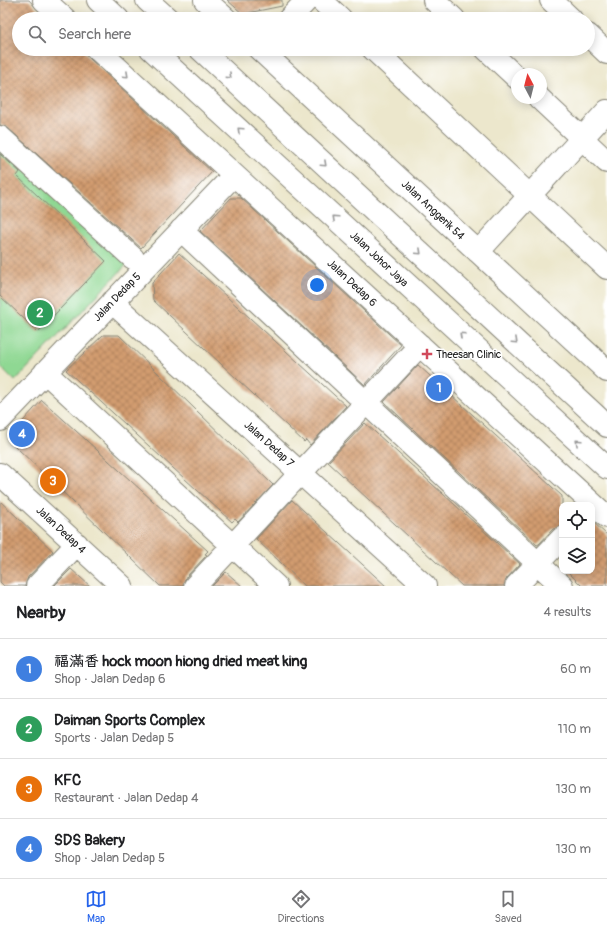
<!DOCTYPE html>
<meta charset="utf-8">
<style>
:root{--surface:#fff;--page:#f2f2f2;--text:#202124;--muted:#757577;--line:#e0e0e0;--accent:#2563eb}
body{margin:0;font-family:Pangolin,"LXGW WenKai TC",sans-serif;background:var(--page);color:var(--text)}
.controls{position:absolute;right:12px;bottom:12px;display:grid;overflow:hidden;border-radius:8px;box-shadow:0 2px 10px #0003}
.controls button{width:36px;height:36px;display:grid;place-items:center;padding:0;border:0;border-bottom:1px solid var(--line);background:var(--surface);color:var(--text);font:20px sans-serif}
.compass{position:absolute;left:511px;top:68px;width:36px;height:36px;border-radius:50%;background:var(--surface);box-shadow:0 2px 10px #0003;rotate:353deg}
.you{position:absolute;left:317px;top:285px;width:14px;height:14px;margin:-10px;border:3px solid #fff;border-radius:50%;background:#1a73e8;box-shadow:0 0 0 6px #1a73e833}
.badge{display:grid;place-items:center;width:26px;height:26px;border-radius:50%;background:var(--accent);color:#fff;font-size:13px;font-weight:700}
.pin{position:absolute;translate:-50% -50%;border:2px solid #fff;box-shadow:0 1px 4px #0006}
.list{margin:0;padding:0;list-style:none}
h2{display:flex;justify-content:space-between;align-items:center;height:52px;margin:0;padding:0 16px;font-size:17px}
h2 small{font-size:13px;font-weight:400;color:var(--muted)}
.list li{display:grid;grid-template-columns:26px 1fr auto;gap:12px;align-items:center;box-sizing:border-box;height:60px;padding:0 16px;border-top:1px solid var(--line)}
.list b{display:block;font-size:15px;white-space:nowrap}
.list p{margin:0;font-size:13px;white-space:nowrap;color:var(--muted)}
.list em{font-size:13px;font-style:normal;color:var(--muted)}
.icon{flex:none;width:22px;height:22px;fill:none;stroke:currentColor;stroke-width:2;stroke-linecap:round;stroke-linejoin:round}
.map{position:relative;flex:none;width:607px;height:586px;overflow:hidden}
.search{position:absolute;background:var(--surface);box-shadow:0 2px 10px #0003;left:12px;right:12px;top:12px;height:44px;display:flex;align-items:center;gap:10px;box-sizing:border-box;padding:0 14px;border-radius:22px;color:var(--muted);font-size:15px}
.sheet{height:292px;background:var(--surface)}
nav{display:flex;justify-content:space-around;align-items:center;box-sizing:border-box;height:56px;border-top:1px solid var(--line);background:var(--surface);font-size:11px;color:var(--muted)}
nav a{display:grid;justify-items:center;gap:2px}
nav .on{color:var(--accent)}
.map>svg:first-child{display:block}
.grass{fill:#8fd893;stroke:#567a58}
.building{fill:url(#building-cross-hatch)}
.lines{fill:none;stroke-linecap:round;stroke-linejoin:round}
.minor-casing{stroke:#848274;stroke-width:24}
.major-casing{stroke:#848274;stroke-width:24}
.minor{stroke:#fff;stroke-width:22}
.major{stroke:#fff;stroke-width:22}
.oneway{stroke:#999}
.poi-dot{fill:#d1495b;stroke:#fff;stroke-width:1.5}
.labels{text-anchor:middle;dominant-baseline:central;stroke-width:3;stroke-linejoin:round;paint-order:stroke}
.street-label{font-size:11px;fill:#1c1c1c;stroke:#fff}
.poi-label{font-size:11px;fill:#1c1c1c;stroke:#fff;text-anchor:start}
</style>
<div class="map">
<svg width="607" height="586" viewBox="0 0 607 586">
<defs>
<pattern id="building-cross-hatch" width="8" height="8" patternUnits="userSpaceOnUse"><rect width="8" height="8" fill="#d29c6f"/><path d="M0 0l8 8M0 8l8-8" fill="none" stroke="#aa7e5a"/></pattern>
</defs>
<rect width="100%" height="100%" fill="#fff"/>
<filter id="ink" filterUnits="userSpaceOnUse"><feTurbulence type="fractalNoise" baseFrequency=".025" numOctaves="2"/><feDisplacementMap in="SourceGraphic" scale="8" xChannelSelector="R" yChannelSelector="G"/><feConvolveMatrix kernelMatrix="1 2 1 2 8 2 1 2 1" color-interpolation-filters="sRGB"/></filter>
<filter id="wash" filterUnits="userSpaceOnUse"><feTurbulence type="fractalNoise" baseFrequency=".012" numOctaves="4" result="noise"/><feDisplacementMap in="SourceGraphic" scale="16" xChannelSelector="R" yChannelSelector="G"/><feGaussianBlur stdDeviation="0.9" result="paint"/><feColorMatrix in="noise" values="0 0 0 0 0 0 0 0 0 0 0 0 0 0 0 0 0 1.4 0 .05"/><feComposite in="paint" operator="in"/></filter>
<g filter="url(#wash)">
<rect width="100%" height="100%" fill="#ece7cc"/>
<path class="grass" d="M0,139L131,260L15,381L0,366Z"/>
<g id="blocks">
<path class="building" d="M0,0H29L46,19H19V49H82L89,58L212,172L141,248L8,128L0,125Z
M227,0H282V6L243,14Z
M0,154L20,172L17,176L106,261L38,332L0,296Z
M231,198H241L401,345L365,385L200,231Z
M179,253L346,406L310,445L306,440L304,442L153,300L152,283Z
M103,335H119L273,485L238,522L235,519L232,522L66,370Z
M418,365L562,496V526L553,529L539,544L537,545L384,402Z
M42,400L208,551L205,554L207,555L186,577L183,586H160L14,445L16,429Z
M365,423L520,564L507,578L504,586H462L328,462Z
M292,500L386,586H305L256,539Z
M0,501L53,551L28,577L25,586H4L0,582Z
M592,521L607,535V586H582L567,571H592Z
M71,569L90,586H54Z
M226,572L242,586H212Z"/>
</g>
</g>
<g filter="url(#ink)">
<use href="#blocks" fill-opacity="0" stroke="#848274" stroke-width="1"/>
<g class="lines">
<g class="minor-casing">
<path id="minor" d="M44,0L65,19
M205,0L226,19
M321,0L341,19
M434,0L454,19
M551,0L571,19
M289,19L307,0
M588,35L607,53
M97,49L607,517
M259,49L607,371
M373,49L607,268
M486,49L517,78
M539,98L607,162
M0,137L133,258
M181,230L562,586
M478,252L607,111
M112,302L425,586
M45,372L276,586
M0,420L234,175
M0,474L122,586
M37,586L77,544
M195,586L420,345
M516,586L562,538"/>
</g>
<g class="major-casing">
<path id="major" d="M98,0L118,19
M147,0L168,19
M151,49L607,468
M200,49L607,426"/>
</g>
<use href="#minor" class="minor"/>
<use href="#major" class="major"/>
</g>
<defs><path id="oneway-chevron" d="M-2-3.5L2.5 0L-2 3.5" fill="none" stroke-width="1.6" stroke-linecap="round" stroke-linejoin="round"/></defs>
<g class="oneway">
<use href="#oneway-chevron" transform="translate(126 75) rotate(43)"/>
<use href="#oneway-chevron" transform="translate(229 76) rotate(43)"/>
<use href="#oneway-chevron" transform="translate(240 130) rotate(-137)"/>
<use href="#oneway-chevron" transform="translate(324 164) rotate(43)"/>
<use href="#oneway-chevron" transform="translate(335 218) rotate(-137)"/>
<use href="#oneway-chevron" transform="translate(419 252) rotate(43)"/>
<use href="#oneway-chevron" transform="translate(462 335) rotate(-137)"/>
<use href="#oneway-chevron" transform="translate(515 341) rotate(43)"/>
<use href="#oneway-chevron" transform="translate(578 442) rotate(-137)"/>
</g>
</g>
<path class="poi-dot" d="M425 348h4v4h4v4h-4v4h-4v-4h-4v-4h4z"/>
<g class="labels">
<g class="street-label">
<text transform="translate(433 210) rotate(43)">Jalan Anggerik 54</text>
<text transform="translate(379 259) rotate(43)">Jalan Johor Jaya</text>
<text transform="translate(352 283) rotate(43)">Jalan Dedap 6</text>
<text transform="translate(117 297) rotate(-46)">Jalan Dedap 5</text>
<text transform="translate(269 444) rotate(42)">Jalan Dedap 7</text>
<text transform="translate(61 530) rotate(43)">Jalan Dedap 4</text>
</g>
<g class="poi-label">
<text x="436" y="354">Theesan Clinic</text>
</g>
</g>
</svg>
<div class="controls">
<button><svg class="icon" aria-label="locate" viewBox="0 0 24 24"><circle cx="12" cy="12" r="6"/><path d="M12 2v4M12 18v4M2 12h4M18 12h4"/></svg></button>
<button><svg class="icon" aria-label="layers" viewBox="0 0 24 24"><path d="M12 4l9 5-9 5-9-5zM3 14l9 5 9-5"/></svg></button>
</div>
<svg class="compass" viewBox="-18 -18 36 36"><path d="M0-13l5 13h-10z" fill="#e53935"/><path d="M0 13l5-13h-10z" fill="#757577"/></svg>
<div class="you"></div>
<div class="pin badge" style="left:439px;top:388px;background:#3f7fe0">1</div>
<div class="pin badge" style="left:40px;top:313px;background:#2e9e5b">2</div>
<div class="pin badge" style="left:53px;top:481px;background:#e8710a">3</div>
<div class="pin badge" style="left:22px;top:434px;background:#3f7fe0">4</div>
<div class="search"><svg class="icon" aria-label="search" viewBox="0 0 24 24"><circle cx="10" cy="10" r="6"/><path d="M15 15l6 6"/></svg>Search here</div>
</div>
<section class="sheet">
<h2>Nearby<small>4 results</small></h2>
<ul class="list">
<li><span class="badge" style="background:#3f7fe0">1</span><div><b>福滿香 hock moon hiong dried meat king</b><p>Shop · Jalan Dedap 6</p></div><em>60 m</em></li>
<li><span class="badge" style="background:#2e9e5b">2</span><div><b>Daiman Sports Complex</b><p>Sports · Jalan Dedap 5</p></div><em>110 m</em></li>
<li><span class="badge" style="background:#e8710a">3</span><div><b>KFC</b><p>Restaurant · Jalan Dedap 4</p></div><em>130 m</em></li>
<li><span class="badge" style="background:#3f7fe0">4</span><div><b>SDS Bakery</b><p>Shop · Jalan Dedap 5</p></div><em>130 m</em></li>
</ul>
</section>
<nav>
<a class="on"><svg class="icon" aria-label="map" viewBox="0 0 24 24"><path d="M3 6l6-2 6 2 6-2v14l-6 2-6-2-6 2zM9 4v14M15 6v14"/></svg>Map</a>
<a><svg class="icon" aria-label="directions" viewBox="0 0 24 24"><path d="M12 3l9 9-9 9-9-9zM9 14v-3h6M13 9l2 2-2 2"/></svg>Directions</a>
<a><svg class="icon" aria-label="saved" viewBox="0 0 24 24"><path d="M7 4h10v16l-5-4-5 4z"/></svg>Saved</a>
</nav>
